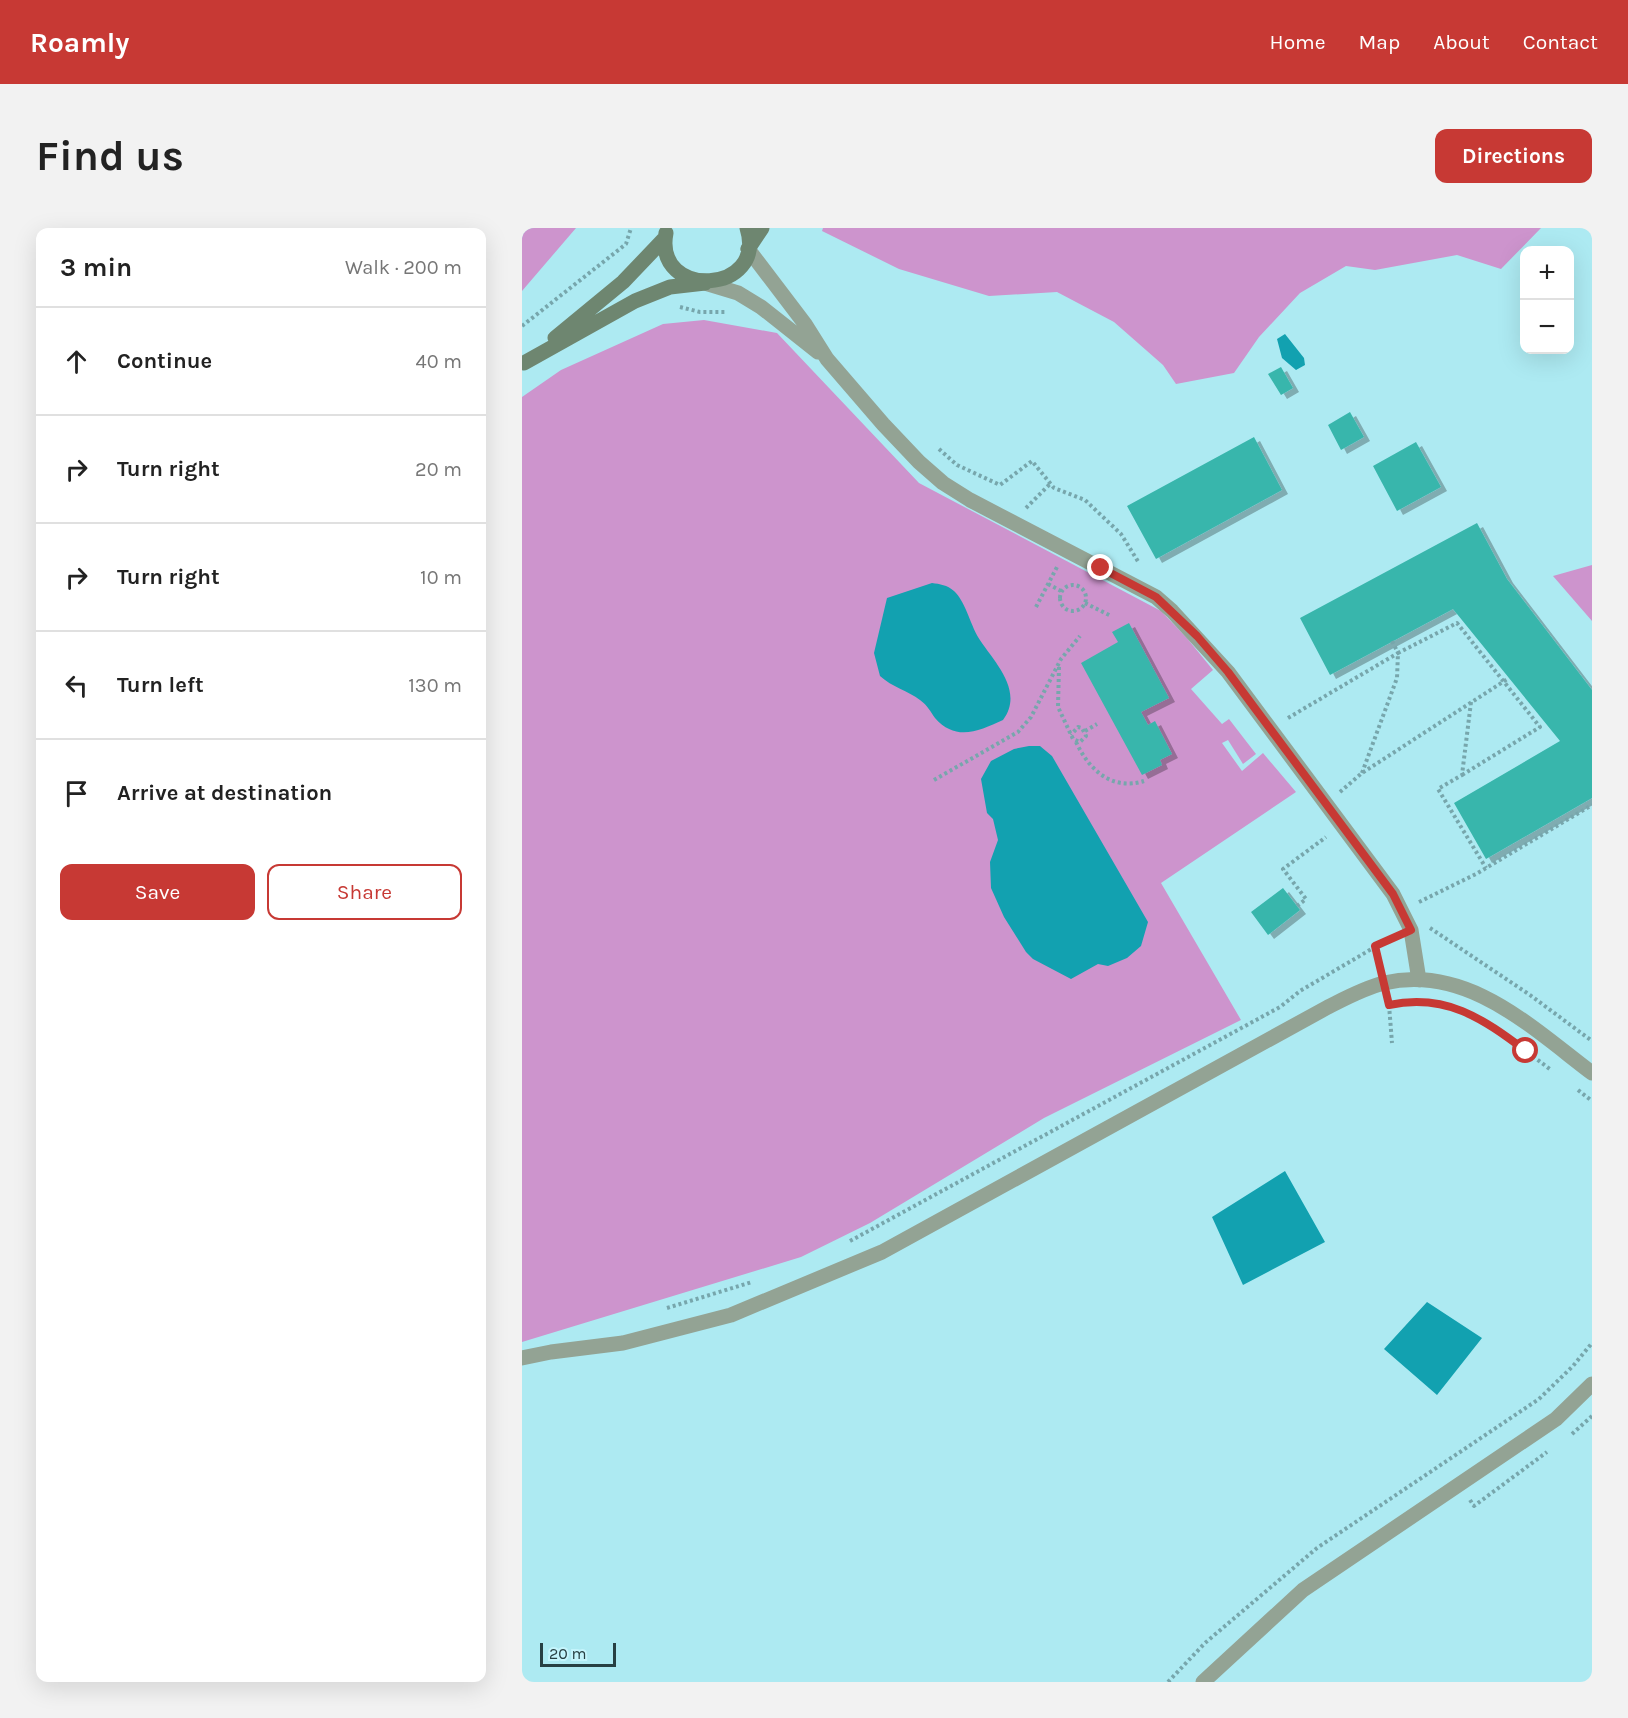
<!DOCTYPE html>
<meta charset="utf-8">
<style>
:root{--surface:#fff;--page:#f2f2f2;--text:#222;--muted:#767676;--line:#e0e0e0;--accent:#c73934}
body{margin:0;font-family:Karla,sans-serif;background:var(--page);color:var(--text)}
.controls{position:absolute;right:18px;top:18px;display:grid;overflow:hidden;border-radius:12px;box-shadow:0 6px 24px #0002}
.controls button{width:54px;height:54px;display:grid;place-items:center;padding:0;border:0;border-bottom:2px solid var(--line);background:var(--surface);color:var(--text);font:30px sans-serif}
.scale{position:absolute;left:18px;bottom:15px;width:76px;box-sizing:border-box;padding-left:6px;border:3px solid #274043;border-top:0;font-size:16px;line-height:21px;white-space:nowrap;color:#274043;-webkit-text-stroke:4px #c5f5fc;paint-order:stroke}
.stop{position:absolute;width:18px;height:18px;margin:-14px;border:4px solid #c73934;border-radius:50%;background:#fff}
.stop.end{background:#c73934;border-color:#fff;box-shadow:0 2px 6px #0008}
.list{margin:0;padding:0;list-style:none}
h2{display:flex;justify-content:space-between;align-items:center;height:78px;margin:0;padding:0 24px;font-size:26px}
h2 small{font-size:20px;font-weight:400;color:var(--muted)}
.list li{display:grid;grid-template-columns:39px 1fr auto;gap:18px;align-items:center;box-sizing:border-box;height:108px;padding:0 24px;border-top:2px solid var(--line)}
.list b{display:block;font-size:22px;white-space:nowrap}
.list em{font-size:20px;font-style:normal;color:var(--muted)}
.actions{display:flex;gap:12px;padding:18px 24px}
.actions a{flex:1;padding:14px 0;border:2px solid var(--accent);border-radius:12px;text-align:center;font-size:21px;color:var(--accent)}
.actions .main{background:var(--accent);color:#fff}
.icon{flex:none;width:33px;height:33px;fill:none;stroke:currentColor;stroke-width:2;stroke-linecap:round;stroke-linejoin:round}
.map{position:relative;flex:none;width:1070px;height:1454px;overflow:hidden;border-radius:12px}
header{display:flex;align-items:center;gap:36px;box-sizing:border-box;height:84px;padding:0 30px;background:var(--accent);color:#fff}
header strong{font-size:28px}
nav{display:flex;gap:33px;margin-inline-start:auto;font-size:21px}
.intro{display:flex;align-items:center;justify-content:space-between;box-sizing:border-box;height:144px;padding:0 36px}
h1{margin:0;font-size:42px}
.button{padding:15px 27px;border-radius:12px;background:var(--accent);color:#fff;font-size:21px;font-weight:700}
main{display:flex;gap:36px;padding:0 36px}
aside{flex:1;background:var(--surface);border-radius:12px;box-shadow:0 6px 24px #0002}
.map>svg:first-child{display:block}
.green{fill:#cd94cd}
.water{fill:#12a1b0}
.building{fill:#39b6ac;filter:url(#shadow)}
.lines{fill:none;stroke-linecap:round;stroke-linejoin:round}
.path{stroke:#77a6ac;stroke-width:4;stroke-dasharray:3 3;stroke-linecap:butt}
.street{stroke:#93a394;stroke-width:15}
.secondary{stroke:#6e8670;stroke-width:15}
.route{stroke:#c73934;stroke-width:8}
</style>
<header>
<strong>Roamly</strong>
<nav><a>Home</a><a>Map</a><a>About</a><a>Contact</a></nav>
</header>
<div class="intro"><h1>Find us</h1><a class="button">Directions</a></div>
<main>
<aside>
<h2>3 min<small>Walk · 200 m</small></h2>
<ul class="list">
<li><svg class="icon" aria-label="ahead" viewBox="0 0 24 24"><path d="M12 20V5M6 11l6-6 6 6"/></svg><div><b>Continue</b></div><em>40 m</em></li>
<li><svg class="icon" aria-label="right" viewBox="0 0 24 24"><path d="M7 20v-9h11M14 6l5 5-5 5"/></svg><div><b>Turn right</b></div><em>20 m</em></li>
<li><svg class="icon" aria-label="right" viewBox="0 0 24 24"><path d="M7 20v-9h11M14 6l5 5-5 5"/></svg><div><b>Turn right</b></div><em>10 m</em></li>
<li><svg class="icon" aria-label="left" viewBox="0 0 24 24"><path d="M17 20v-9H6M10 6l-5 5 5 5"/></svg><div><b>Turn left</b></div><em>130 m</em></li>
<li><svg class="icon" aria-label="arrive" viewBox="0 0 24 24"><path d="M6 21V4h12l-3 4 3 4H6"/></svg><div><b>Arrive at destination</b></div></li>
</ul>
<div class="actions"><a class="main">Save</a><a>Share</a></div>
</aside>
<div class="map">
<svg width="1070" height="1454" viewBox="0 0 1070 1454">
<defs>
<filter id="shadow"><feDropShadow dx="6" dy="4" stdDeviation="0" flood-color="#0004"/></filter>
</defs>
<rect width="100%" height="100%" fill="#adeaf2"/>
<path class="green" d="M0,0H54L0,63Z
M301,0H1019L979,41L935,27L853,42L824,38L778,65L737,109L712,145L654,156L641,137L592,94L535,64L467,68L377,41L300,3Z
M182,92L255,105L397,255L639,383L664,409L691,442L669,461L700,496L707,491L734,526L721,536L706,512L700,515L720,543L741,525L774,564L639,655L719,792L522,890L348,995L279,1029L0,1114V169L39,142L141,96Z
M1070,337V393L1031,348Z"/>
<path class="water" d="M763,106L782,130L783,137L774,142L760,130L755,111Z
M410,355C418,356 425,357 432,363C443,373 448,395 456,409C471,433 503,462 481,492C457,503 434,514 413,490C408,483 406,478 398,472C386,463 370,459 358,448L352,425L365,370Z
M507,518H518L530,528L626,694L619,718L605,730L586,738L576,736L549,751L511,731L504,724L482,689L469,660L468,634L476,612L471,591L465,585L459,551L469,533L492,521Z
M763,943L803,1014L721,1057L690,989Z
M905,1074L960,1110L915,1167L862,1121Z"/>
<path class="building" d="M759,139L771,160L759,167L746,146Z
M828,184L842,209L819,222L806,197Z
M732,209L760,262L634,331L605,278Z
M894,214L919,259L875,283L851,238Z
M955,295L985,351L1070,462V570L964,631L932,575L1038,513L931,381L808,447L778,390Z
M607,395L647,470L619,484L626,497L633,493L650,526L638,532L640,537L620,547L559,435L596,414L590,404Z
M761,660L778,682L746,707L729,684Z"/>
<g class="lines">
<path class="path" d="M158,79L178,84H204
M0,98L104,16L109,0
M417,221L435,237L478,257L510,233L532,260L563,272L599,306L617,335
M504,280L528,256
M526,356L539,363
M538 370a13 13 0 1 1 26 0a13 13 0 1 1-26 0Z
M563,375L589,388
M514,379L535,339
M537,439L536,479L551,511L558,514L564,508L560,500L556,499L549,507
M949,474L940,547L916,561L964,640
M766,490L876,425L870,413
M563,503L575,496
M554,514C567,542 590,563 622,553
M840,545L875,450L876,425L935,395L1018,499L940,547
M412,552L496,504L509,489L539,431L558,408
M818,564L840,545L987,450
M897,674L954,646L1070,577
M775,678L784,671L761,641L804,609
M908,700L1008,767L1070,813
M853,718L858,738
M867,777L870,815
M987,810L1029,842
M1056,862L1070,873
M328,1013L758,779L778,763L870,709
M145,1080L230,1054
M1050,1206L1070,1188
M948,1272L952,1278L1025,1224
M646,1454L683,1415L795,1320L1017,1171L1051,1138L1070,1115"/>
<path class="street" d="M226,21L283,96L305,131L361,196L397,234L421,255L448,272L634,369L650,383L706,444L871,666L889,702L897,752
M183,55L216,65L239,79L296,124
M0,1130L29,1124L101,1115L209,1087L360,1024L806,779C824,770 842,760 862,755C945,736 1009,799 1070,845
M681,1454L781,1362L1034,1191L1070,1156"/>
<path class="secondary" d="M144,5C131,72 246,67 225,0
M226,21L240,0
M33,110L101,54L143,10
M2,135L113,73L148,59L183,55"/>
</g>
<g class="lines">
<path class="route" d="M579,340L634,369L675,408L706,444L871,666L889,702L853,718L867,777C924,765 960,790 1004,823"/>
</g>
</svg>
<div class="controls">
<button>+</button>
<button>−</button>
</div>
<div class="scale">20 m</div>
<div class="stop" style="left:1004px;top:823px"></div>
<div class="stop end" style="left:579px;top:340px"></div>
</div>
</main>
